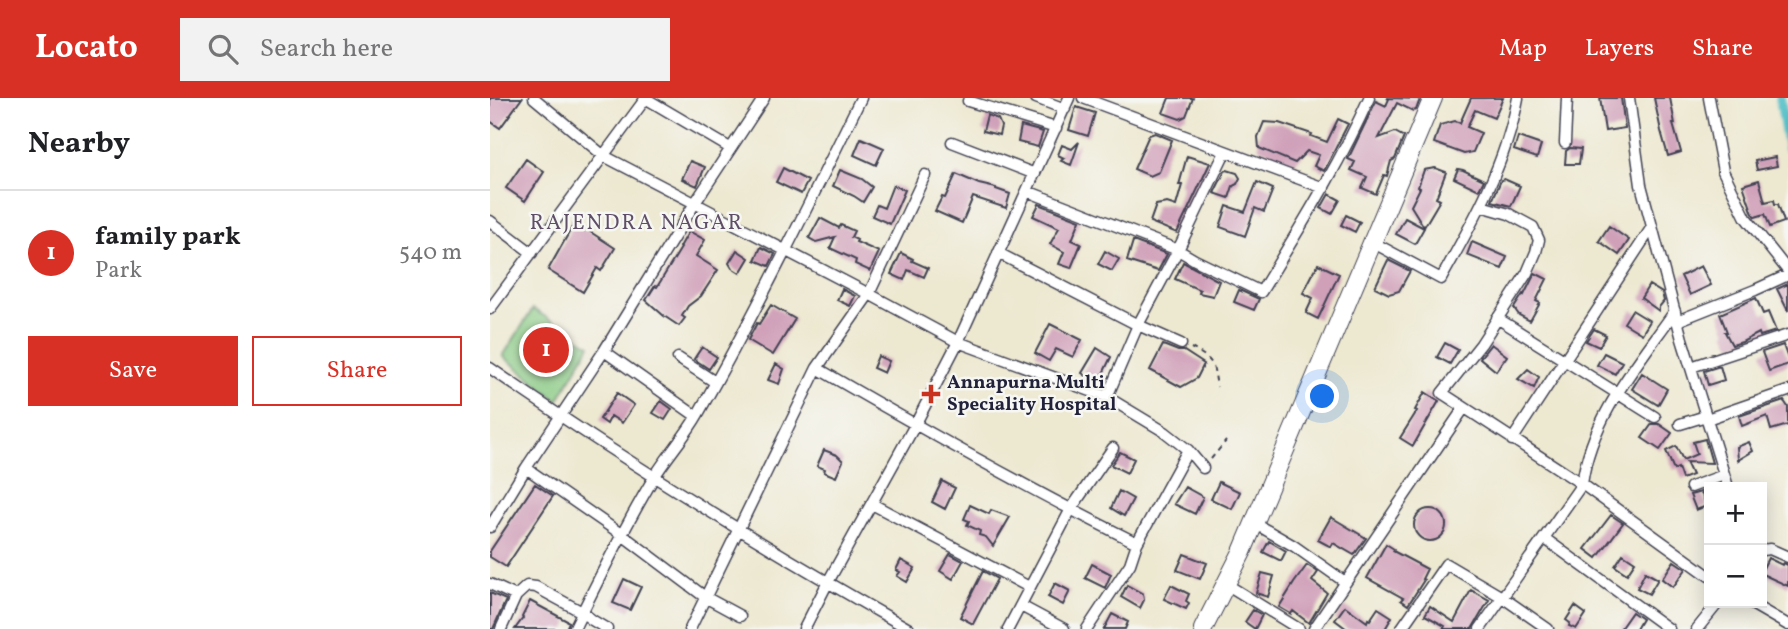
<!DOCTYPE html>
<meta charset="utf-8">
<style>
:root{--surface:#fff;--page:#f2f2f2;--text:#202124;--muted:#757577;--line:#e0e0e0;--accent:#d93025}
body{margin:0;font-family:Vollkorn,serif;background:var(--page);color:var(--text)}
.controls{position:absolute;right:21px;bottom:21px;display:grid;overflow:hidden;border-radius:0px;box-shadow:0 4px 18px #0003}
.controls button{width:63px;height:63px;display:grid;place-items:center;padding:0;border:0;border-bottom:2px solid var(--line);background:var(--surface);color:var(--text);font:35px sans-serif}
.you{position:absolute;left:833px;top:299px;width:24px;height:24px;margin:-18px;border:5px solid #fff;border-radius:50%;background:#1a73e8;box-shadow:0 0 0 10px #1a73e833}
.badge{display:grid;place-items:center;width:46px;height:46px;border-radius:50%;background:var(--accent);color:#fff;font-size:23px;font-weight:700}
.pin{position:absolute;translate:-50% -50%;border:4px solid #fff;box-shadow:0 2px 7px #0006}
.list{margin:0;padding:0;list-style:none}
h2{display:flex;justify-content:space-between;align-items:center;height:91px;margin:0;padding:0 28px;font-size:30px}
h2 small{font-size:23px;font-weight:400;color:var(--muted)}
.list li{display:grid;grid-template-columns:46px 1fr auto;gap:21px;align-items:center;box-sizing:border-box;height:126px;padding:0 28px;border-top:2px solid var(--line)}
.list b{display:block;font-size:26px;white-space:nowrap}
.list p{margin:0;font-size:23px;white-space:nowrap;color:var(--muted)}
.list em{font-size:23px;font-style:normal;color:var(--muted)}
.actions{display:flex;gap:14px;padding:21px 28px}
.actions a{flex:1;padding:16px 0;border:2px solid var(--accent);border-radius:0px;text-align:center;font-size:24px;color:var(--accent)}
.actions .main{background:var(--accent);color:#fff}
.icon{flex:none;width:38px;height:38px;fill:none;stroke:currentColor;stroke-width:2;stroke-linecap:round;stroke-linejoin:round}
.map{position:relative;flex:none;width:1298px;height:531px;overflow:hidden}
header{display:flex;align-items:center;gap:42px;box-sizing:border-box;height:98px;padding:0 35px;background:var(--accent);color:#fff}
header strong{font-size:33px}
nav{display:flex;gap:38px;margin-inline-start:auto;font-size:24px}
.search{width:490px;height:63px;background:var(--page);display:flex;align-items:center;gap:18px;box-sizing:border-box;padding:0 24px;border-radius:0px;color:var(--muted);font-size:26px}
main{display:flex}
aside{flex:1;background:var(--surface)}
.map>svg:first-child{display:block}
.green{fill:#87c982;stroke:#54765e;stroke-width:2}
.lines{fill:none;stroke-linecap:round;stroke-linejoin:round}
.canal{stroke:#52c0c7;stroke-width:10}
.building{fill:#d0a0b9}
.minor-casing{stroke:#404051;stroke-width:13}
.primary-casing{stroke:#404051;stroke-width:20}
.path{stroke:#404051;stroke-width:2;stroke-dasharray:5 5;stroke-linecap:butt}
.minor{stroke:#fff;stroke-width:10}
.primary{stroke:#fff;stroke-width:18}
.poi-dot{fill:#c8321e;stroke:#f6f6f2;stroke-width:2.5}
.labels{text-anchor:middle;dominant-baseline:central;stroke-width:5;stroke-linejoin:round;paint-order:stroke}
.poi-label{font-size:19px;font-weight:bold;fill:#22223b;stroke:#f6f6f2;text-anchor:start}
.neighbourhood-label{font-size:21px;letter-spacing:2px;fill:#5f4e67;stroke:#f6f6f2}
</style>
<header>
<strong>Locato</strong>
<div class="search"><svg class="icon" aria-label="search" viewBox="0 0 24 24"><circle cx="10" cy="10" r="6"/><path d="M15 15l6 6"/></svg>Search here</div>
<nav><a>Map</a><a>Layers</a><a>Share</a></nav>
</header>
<main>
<aside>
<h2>Nearby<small></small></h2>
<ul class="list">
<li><span class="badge">1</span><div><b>family park</b><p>Park</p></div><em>540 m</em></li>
</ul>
<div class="actions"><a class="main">Save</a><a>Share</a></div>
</aside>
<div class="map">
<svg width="1298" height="531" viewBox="0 0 1298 531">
<rect width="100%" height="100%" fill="#f6f6f2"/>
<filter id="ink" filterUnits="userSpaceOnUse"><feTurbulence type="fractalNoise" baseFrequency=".0143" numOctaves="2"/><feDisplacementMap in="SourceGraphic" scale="14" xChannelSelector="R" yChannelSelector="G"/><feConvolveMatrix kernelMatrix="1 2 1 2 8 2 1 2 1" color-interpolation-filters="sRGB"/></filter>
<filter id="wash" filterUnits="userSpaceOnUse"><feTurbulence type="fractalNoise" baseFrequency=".00686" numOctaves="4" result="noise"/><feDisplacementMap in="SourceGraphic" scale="28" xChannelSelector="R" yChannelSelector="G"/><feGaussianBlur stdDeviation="1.57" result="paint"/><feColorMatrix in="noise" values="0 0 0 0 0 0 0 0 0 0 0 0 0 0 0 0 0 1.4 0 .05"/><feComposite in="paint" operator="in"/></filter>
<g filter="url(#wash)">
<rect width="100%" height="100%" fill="#ede8d0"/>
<path class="green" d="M43,211L100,247L68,303L13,258Z"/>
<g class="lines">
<path class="canal" d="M1290,0L1298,50"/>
</g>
<g id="blocks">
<path class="building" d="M0,0H32L10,30L0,23Z
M679,0H703L696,18L690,21L673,15Z
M897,0L930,1L926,12L923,13L907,5L889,40L905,34L914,39L905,61L901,63L897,78L894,77L886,96L872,90L877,79L861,72L865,64L858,61L886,3L896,8L899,1Z
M981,0H1013L1004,20L985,12L977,29L991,35L983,54L974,56L944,45L950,27L965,23L970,25Z
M1110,0H1131L1135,30L1115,33Z
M1164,0H1180L1185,26H1183L1191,54L1178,58L1171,33Z
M586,9L605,15L598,38L579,32Z
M497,17L508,21L511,28L509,37L493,33Z
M848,21L858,26L834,73L824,68L829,57L817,53L805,65L769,50L768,39L774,24L789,25L822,36L821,38L837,44Z
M531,28L553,34L548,49L528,44Z
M665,35L682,42L669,74L660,78L644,71L659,37Z
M1028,39L1051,47L1047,60L1024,52Z
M371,40L394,50L386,67L364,57Z
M589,44L581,67L571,63L574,60L568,57L572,47L582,51Z
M1080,50L1091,51L1089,66H1075L1076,53Z
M697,58L720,65L687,135L660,124L666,107L677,105L686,108L692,87H689Z
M1285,59L1287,68L1267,72L1265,63Z
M36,61L54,74L35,103L16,90Z
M200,63L215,69L207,88L192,81Z
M293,70L318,83L311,96L286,84Z
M945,70L956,74L946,100L950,102L934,129L921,108L930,90L928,89L934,72Z
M968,71L973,72L994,82L989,92L964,80Z
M350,72L372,81L382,89L373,104L364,98L343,88Z
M737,72L747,75L750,80L747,86L743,88L739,100L724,95L735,73Z
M466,76L489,86L506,90V91L520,96L516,110L483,99L472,125L445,113L452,99L455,100Z
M1014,81L1030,88L1021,108L1002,103L1011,82Z
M1269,82L1275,104L1284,102L1285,106H1288L1294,124L1280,129L1275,116L1265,119L1263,116L1253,87Z
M767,84L783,91L774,114L765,110L755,138L730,129L737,108L755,114Z
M403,87L415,92L400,126L382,118L387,107L394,110Z
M839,96L850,102L842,116L831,110Z
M549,106L590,122L582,142L591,146L581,170L569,166L574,154L560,146L569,130L543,118Z
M856,117L870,124L865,134L851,127Z
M330,120L349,130L351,127L364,133L361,139L367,142L366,144L389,154L380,173L365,166L366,162L340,150L345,139L326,144L319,140Z
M915,120L934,130L925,146L906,136Z
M85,124L125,150L111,173L107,170L93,194L58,172Z
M1119,128L1139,142L1129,157L1109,143Z
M199,133L215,142L206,158L228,172L211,198L198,208L192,218L195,220L189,228L174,218L156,202L165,188L167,189L191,150L190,149Z
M643,143L677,156L668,173L637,163Z
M982,144L1017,159L1012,171L977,157Z
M271,149L285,156L279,168L265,162Z
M247,152L259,160L250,175L242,170L239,165Z
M615,153L629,161L622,173L608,166Z
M411,155L423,161L422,163L438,170L434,179L418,172L414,182L401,176Z
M898,162L920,173L909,193L899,196L885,189Z
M693,164L729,183L723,198L709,195L710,192L685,181Z
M828,166L849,176L828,221L816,215L823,200L813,195Z
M1211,168L1221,187L1200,197L1191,178Z
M1045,175L1057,181L1046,203L1050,205L1040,223L1029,217L1024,210L1033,196L1034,197Z
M1298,186V213L1287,191Z
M1159,187L1172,195L1174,203L1169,209V213L1151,200Z
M352,191L365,198L360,208L347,202Z
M749,192L769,201L764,212L744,204Z
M1266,200L1273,216L1278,214L1286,233L1270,238L1269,235L1252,244L1242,247L1235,234H1237L1230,216Z
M281,207L305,221L283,257L258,242L267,225L269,226Z
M1142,212L1160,223L1152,236L1134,225Z
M560,226L592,242L583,259L566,251L559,263L545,255Z
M1104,231L1116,237L1109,249L1096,243Z
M955,245L968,252L960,266L947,259Z
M1001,246L1017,258L1006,273L990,260Z
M673,247L688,253H694L714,266L707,280L691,289L660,272Z
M1293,247L1298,261V266L1279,273L1272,254Z
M212,249L227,259L219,271L204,261Z
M607,250L621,259L608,286L592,275Z
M1114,255L1132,264L1125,276L1107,267Z
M388,258L399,263L394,275L383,270Z
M286,266L294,271L289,286L278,282Z
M1230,268L1234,282L1218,287L1214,273Z
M1038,271L1049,279L1044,290L1028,281Z
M1152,275L1177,291L1168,307L1142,291Z
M935,294L949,303L923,348L910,340L927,313L925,312Z
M127,295L144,307L132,325L121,318L117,326L110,321Z
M171,303L182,311L175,322L163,315Z
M1294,303L1298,309V327L1281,332L1277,318L1252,328L1249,318Z
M1162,326H1169L1182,335L1170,352L1152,340Z
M1215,341L1222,365L1196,364L1202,377L1192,381L1188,370L1184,372L1176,353L1186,348L1193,362L1207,356L1203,344Z
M1259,344L1263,353L1248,362L1247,349Z
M334,352L347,357L353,363L346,379L334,374L335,371L327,368Z
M630,354L644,361L637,375L621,367Z
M452,383L465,390L455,411L442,404Z
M729,384L750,394L742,411L721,401Z
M45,386L63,398L16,469L0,459V453Z
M695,389L713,399L705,416L684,406Z
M629,393L643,401L634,418L621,410Z
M1211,394L1217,408L1206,412L1200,397Z
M480,407L499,416L501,412L520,419L503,448L496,439L489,437L490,433L477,427L479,423L474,421Z
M924 427a16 16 0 1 1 32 0a16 16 0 1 1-32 0Z
M1121,417L1133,425L1107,460L1095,451Z
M841,419L876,440L864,457L843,445L841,449L828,442Z
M779,443L796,453L791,463L773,454Z
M896,446L904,451L903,453L937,471L932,481L934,482L918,507L911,502L913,500L877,480Z
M460,456L473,463L463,481L450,473Z
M694,456L717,465L710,481L687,472Z
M1133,456L1145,464L1137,476L1125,468Z
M1278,460L1292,467L1293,465L1298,467V488L1272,476V472Z
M411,462L425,470L417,484L407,478L410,474L406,472Z
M1184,463L1196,471L1183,489L1172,481Z
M602,466L621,476L615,490L595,480Z
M817,467L828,474L822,483L837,495L819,525L803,513L801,516L789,509L804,485Z
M493,473L507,481L483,526L470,519Z
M1155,474L1168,481L1159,496L1147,490Z
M772,475L784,478L778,499L766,495Z
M134,481L151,489L140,512L123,505Z
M565,485L580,493L573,507L558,499Z
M637,487L653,496L654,502L650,510L631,499Z
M681,487L699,496L696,503L699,505L696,511L674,501Z
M981,492L999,502L982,531H953L955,528L935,517L940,508L964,524Z
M0,495L16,502L3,531H0Z
M40,503L79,524L76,531H25L33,520L32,519Z
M855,508L877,524L878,521L880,522L888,510L902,519L895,531H857L845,522Z
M1085,508L1096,516L1086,531L1079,528L1080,525L1076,522Z
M763,512L772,517L765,531L755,524Z
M1142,514L1152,521L1146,531H1130Z
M622,516L638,524L635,531H614Z"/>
</g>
</g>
<g filter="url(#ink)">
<use href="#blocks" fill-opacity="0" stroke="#404051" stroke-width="2"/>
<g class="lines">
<g class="minor-casing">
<path id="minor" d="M44,0L114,58L379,196L468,244L617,299L675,334L698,352L713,370
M155,0L240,50
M546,0L575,11
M593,0L834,90
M1139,0L1151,87L1192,241L1238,389
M1219,0L1233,73L1256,120L1298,173
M478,3L566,30
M462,44L545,76
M1075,45L1077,0
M537,93L688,152L705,162L771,194C809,131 849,68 879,0
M991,108L1019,116L1043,129L1049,142L1046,154L1037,175L991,246L952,295L1092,386L1219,478
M0,123L42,155
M882,144L951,181C983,124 1016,66 1028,0
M508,155L648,227L691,246
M0,211L156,0
M1007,220L1165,319
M1187,223L1265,192L1298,177
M114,253L206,318
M188,260L225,284
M1201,269L1298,237
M0,270C135,364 276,450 419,531
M327,270C432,331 538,391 647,445
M617,299L648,227L688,152L735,54
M1217,321L1298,293
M1190,326L1216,318
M1022,342L1162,129
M36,370L131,436L215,499L250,518
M1201,389L1234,377
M382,406L539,489
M764,425L804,448L855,484
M0,429L36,370L114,253L205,105L274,0
M1054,440L1179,531
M1272,452L1280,451L1298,459
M0,486L26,498L37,488L46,489L92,514L102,522L117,531
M736,486L809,531
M1260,505L1298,527
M531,508L574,531
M11,531L26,498
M84,531C109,480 134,430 163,381C177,358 195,339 208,316C267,213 319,106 371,0
M200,531L327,270L379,196L435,77
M314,531L338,484L425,327L468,244L579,0
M518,531L581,411L623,350
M597,531L640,466L647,445L698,352
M824,531L974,310
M911,531L956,466L1012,499L1058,531
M990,531L1092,386C1101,319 1147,267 1185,213
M1207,531L1228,505"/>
</g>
<g class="primary-casing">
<path id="primary" d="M713,531L752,454L943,0"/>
</g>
<path class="path" d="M701,250C724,262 723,264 727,289
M721,361L736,343"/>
<use href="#minor" class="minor"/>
<use href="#primary" class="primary"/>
</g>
</g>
<path class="poi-dot" d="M437.5 285.5h7v7h7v7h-7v7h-7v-7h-7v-7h7z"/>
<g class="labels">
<g class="poi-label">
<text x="457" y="285">Annapurna Multi<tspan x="457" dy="22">Speciality Hospital</tspan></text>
</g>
<g class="neighbourhood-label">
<text x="147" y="125">RAJENDRA NAGAR</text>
</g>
</g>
</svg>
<div class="controls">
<button>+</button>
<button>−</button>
</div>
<div class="you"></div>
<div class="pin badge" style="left:56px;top:252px">1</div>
</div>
</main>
